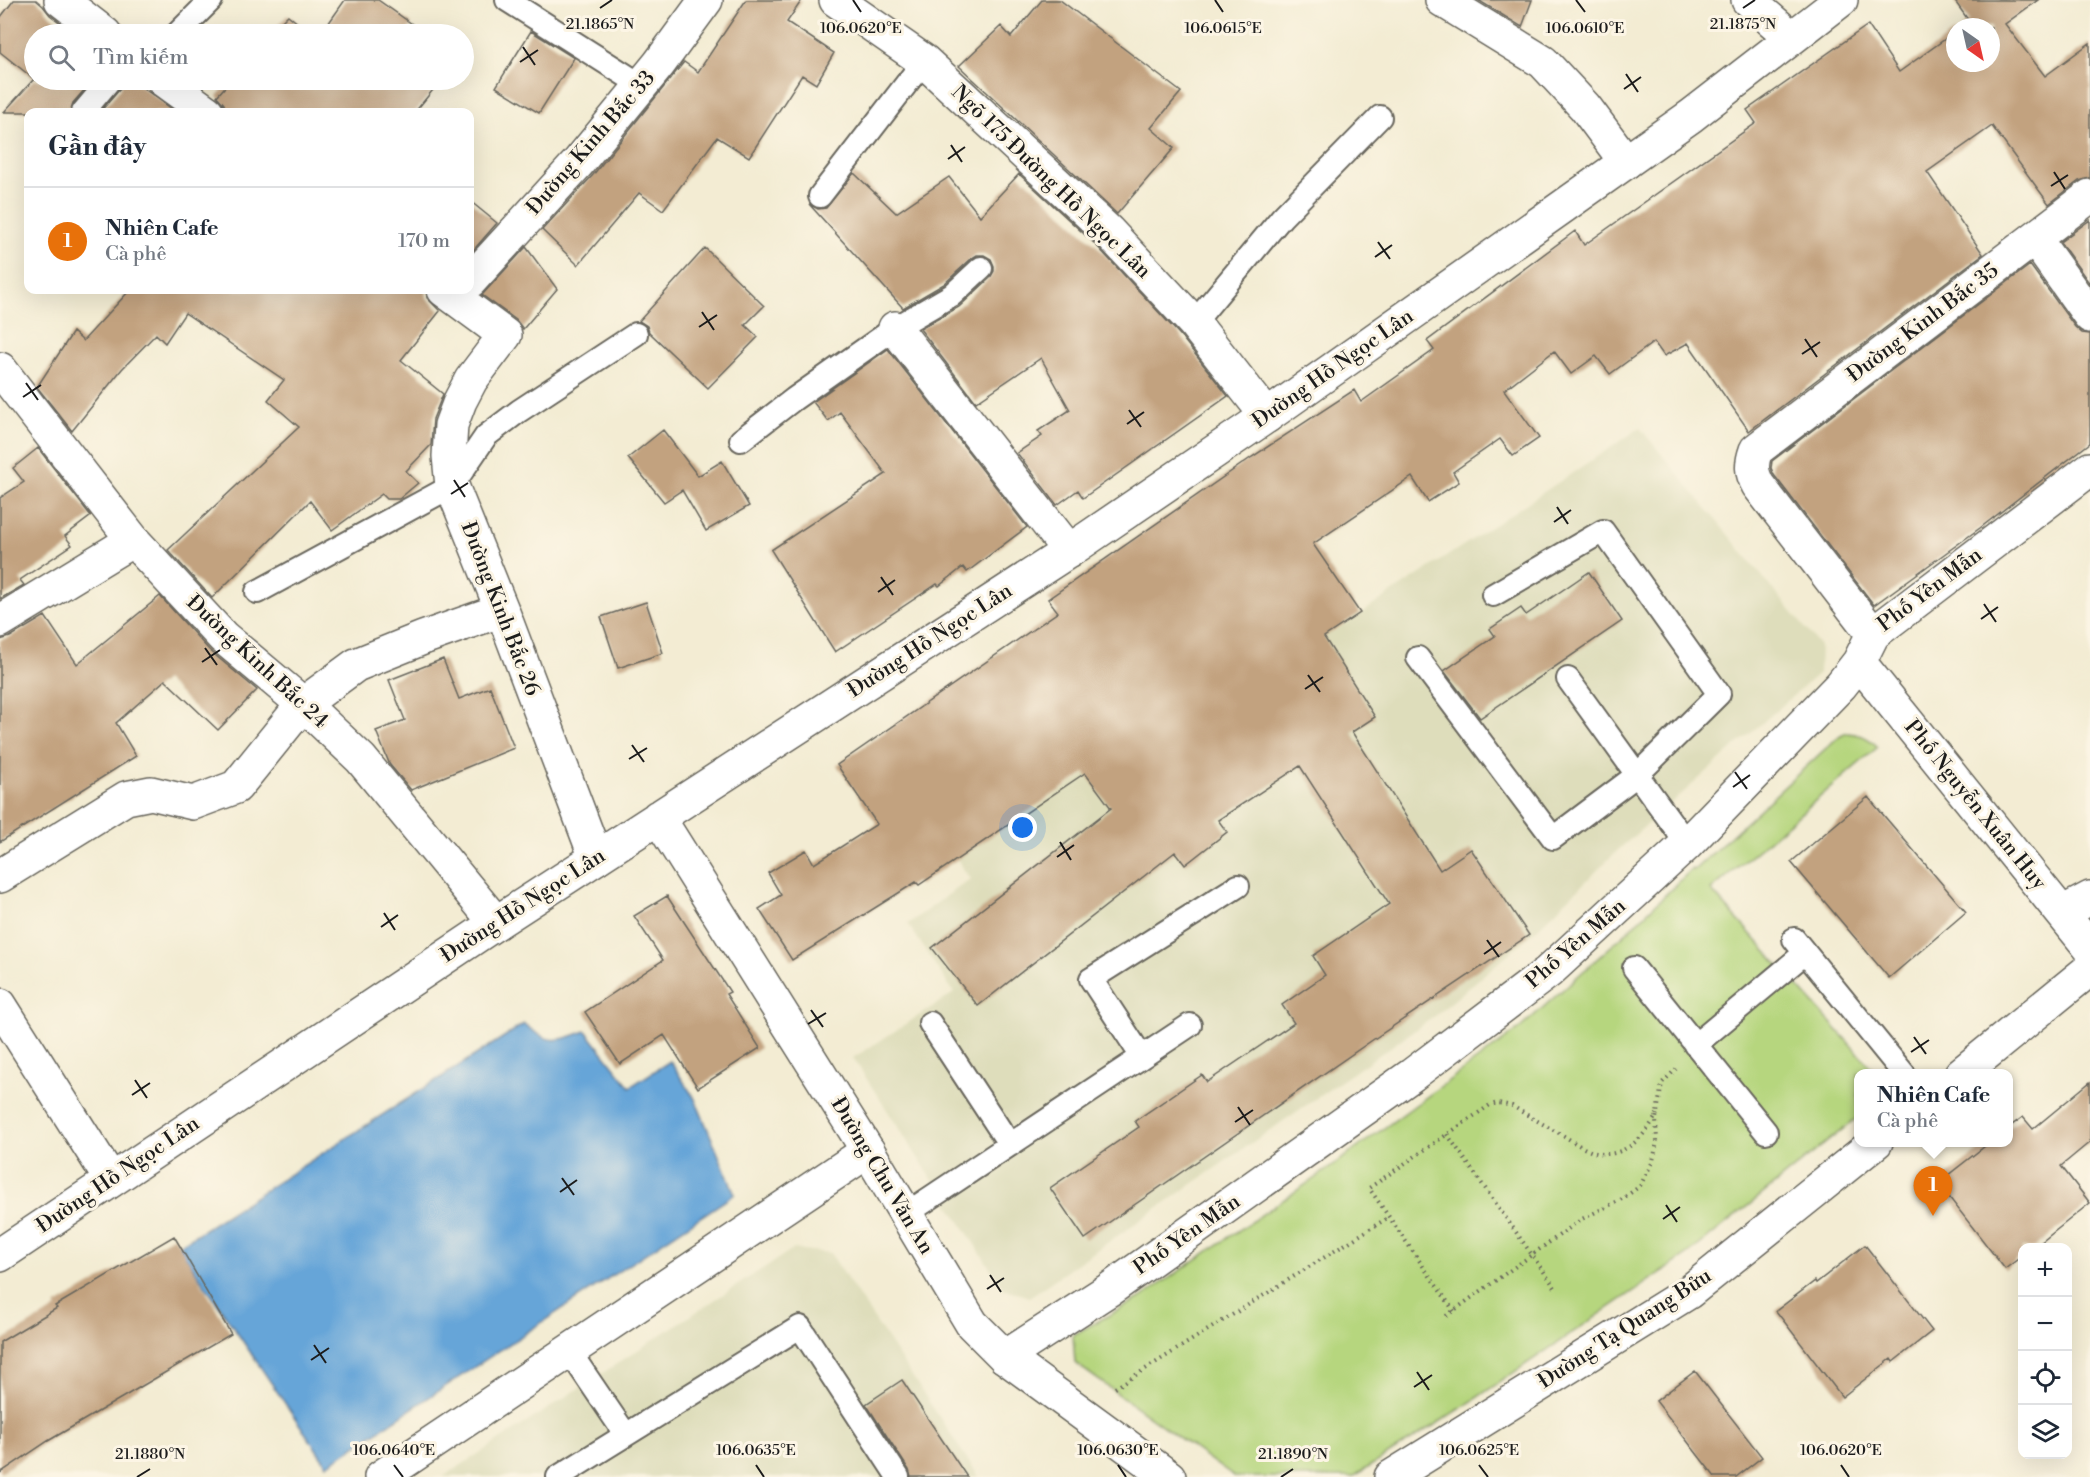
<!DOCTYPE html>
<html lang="vi">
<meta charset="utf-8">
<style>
:root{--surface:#fff;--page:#f2f2f3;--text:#1f2937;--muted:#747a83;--line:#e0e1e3;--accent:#b45309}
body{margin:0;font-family:"Libre Bodoni",serif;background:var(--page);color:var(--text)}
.controls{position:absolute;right:18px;bottom:18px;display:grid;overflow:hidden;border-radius:12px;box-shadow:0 6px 24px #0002}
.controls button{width:54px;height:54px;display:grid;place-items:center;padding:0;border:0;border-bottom:2px solid var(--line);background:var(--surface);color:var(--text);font:30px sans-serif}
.compass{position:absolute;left:1946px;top:18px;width:54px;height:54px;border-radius:50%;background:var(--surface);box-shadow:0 6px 24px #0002;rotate:146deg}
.you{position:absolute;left:1023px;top:828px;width:21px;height:21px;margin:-15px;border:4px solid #fff;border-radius:50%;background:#1a73e8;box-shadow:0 0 0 9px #1a73e833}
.badge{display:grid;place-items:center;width:39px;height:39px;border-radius:50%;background:var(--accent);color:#fff;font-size:20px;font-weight:700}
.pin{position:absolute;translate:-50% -50px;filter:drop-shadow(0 2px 3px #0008)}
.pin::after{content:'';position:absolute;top:32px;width:21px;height:18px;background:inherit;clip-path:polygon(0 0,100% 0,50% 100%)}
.popup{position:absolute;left:1854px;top:1069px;width:159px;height:78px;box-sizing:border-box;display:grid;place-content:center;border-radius:12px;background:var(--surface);filter:drop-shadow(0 2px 4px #0005);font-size:20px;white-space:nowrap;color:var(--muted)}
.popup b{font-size:22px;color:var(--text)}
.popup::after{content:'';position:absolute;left:50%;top:100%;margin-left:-12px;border:12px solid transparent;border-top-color:var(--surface)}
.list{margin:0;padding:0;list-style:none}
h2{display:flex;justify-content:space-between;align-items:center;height:78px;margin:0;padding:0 24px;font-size:26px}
h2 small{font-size:20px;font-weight:400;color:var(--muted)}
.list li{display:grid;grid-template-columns:39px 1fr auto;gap:18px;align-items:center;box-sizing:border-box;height:108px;padding:0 24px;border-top:2px solid var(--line)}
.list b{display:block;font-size:22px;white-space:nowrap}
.list p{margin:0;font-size:20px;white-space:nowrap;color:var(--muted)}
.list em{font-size:20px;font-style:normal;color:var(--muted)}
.icon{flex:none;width:33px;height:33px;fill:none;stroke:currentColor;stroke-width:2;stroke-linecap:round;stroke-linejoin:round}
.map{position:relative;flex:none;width:2090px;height:1477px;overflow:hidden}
.search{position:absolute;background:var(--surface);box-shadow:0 6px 24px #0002;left:24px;top:24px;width:450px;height:66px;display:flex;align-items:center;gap:15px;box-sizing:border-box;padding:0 21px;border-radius:33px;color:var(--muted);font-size:22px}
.panel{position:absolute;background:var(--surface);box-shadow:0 6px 24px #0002;left:24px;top:108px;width:450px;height:186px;border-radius:12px}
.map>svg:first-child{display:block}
.built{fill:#deddbb}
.green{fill:#b6d67e;stroke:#69794d;stroke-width:1.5}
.water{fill:#66a5d8;stroke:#41607a;stroke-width:1.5}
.building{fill:#c2a27f}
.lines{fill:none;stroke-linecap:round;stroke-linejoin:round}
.lane-casing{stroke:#67655c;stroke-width:26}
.street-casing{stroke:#67655c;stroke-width:36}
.secondary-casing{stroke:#67655c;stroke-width:36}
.path{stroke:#67655c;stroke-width:4;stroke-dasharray:1.5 4.5;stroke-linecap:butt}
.lane{stroke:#fff;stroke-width:22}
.street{stroke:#fff;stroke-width:33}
.secondary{stroke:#fff;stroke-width:33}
.ticks{fill:none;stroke:#1c1c1c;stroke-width:2}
.labels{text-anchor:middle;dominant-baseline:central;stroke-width:6;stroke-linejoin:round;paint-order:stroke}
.street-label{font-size:21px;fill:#1c1c1c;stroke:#fcf5e5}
.ticks-label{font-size:15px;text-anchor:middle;fill:#1c1c1c;stroke:#fcf5e5;stroke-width:6;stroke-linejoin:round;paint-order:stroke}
</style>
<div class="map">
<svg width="2090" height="1477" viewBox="0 0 2090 1477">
<rect width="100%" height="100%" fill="#fcf5e5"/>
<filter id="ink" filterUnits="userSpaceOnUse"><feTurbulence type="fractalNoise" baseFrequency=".0167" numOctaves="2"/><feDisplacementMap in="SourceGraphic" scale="12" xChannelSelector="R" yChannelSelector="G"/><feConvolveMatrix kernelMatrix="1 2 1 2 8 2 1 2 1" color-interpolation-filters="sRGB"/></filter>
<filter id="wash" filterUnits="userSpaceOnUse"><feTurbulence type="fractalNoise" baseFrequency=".008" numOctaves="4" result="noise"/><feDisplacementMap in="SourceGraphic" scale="24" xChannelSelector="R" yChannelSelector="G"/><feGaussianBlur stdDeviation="1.35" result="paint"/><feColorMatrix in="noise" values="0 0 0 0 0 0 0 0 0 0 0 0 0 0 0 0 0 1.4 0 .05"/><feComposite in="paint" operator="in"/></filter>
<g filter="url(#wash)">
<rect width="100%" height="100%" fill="#f3ecd3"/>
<path class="built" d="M1640,428L1820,646L1819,673L1618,850L1534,932L1435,1016L1029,1297L1004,1289L853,1058L954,993L908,924L970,879L957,859L1105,761L1309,595L1333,632Z
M793,1249L830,1253L979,1477H443Z"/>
<path class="green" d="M1846,733C1861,734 1868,737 1878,747L1711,890L1876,1073L1858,1074V1117L1687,1255L1463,1407L1353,1477H1234L1075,1363L1073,1335L1140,1298L1331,1167L1519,1029L1628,931L1692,869L1694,870L1837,738Z"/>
<path class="water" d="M524,1024C550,1045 555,1042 586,1031L630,1087L670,1061L695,1099L735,1194L327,1465L178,1246Z"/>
<g id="blocks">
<path class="building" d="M14,0H36L43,6L50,15L75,34H34V80H93L73,103L70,112H4L34,79L0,52V18Z
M345,0H378L412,24L405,34H321Z
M746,0H802L787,22L834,53L816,84L802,75L749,157L717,137L663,210L639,193L578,265L542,230L593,175L684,62L698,72Z
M1042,0H1060L1181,92L1151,128L1174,148L1117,214L959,66L1001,26L1011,37Z
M1478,0H1532L1522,27Z
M1954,0H2038L2005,24L2045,76L2090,43V178L2079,181L2049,204L1992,126L1927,172L1983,254L1749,431L1688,343L1664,356L1654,342L1610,374L1596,356L1571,374L1554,351L1504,390L1539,438L1513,456L1500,439L1453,472L1459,482L1428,502L1412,477L1313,544L1360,613L1324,637L1375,717L1352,732L1440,870L1471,849L1529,935L1371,1041L1085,1239L1050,1188L1139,1127L1135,1121L1202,1075L1207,1082L1294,1023L1282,1005L1325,975L1313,956L1389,904L1300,766L1218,820L1227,832L1185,865L1175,852L978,1006L932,948L1111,808L1085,773L919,885L916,882L792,960L759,909L781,895L768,873L806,850L814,864L877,824L837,765L1058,612L1048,599L1252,457L1354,390L1361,402L1434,350L1427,341L1575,231L1584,245L1756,123L1747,110L1868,25L1899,72L1955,32V63H1991V27H1961L1969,21Z
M288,15L311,34H269Z
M531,31L574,58L539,113L496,87Z
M123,80H132L176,112H100L120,89Z
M231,80H441L415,112H225L224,104L217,96Z
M854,173L896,213L949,177L980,216L1019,174L1095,244L1180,335L1228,396L1083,498L1078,490L1057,505L1017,453L1042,436L1038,431L1070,410L1041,358L976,402L920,329L959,307L990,278L994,271V266L991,259L984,255H977L972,258L944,284L903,308L809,204L818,209L826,208Z
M470,201L497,223L470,254Z
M2090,220V284L2060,242Z
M526,247L557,289L523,329L516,320L482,295Z
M705,248L764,306L745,325L758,337L708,388L649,332L647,326L639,321Z
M2030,265L2075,327L2082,333L2090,334V443L1980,528L1874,605L1774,475L1771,468L1772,461Z
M130,290H426L427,298L440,311L401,360L443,394L433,419L431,445L406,471L418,483L399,499H387L382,494L332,530L310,501L212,598L168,550L299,427L268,400L284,380L185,313L165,343L156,334L122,369L72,431L37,387L73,332L83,341Z
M888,349L1027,527L967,572L963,567L939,586L937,584L835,652L771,550L886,474L840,412L828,421L813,402Z
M663,430L698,476L722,461L749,506L706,531L682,490L664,502L628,458Z
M38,448L91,516L65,536L72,545L20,580L24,585L0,599V498L24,482L13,468Z
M1589,572L1622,621L1480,718L1444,671L1495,636L1490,629L1521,608L1526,615Z
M160,596L209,650L257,690L218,730L165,680L116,723L136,756L0,842V640L10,637L45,616L77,664Z
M646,602L663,653L618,668L601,617Z
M443,659L459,699L490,687L514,748L411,790L390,765L376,731L405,720L389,680Z
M1868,797L1966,912L1889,978L1791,862Z
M667,896L730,992L726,994L760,1048L698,1088L664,1035L620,1064L585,1012L663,960L634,916Z
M2090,1082V1142L2061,1166L2090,1203L2034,1248H2022V1256L2005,1269L1938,1183L1989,1143H2008V1128L2023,1117L2033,1129Z
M174,1236L231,1334L48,1441L0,1473V1342L57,1308L55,1306Z
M1865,1245L1932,1331L1893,1362L1891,1359L1842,1397L1776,1311L1815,1281L1816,1283Z
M1695,1371L1762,1457L1736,1477H1715L1656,1401Z
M902,1380L967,1477H911L909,1470L866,1404Z"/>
</g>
</g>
<g filter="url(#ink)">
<use href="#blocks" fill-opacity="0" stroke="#67655c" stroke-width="1.5"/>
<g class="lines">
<g class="lane-casing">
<path id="lane" d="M507,0L641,85
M177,34L211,0
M83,112L110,80
M820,196L924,61
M1194,323L1282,217L1380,117
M741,440L794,399L895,328L952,295L981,268
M257,592L452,486L486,436L519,411L636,334
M1418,658L1553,838L1637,775L1719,694L1603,531L1493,595
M1568,679L1687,844
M1794,939L1904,1074
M1634,968L1766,1132
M930,1023L1010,1145
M1695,1045L1805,953
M1142,1057L1091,979L1238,886
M906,1214L1190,1025
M569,1351L626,1435
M558,1477L800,1327L898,1477"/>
</g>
<g class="street-casing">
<path id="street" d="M61,0L105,34
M836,0L924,61L1108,231L1194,323L1267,416
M1442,0L1543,62L1585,107L1626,162
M1748,0L1791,37
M163,80L207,112
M2035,239L2090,316
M470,281L578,163L659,64L706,0
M444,290L505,335L471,380L460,401L451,425L449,456L452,486L502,610L596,858
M895,328L1069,551
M0,369L133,540L223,637L303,704L361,759L496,923
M0,621L133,540
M1873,634L1758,485C1751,472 1751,464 1756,450L2090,196
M1859,662L2090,948
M0,876L126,798L151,793L193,803L236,787L303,704L356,665L423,638L502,610
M2062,913L2090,898
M0,1005L111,1180
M1961,1074L2090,969
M1005,1357L1110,1289L1412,1075L1548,972L1687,844L1841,685L1859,662L1873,634L2090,469
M381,1477L868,1151
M1391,1477L1689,1292L1876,1142"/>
</g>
<g class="secondary-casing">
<path id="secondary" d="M658,817L868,1151L972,1324L1005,1357L1169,1477
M0,1255L496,923L1069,551L1267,416L1691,116L1841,0"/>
</g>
<path class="path" d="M1447,1134L1556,1289
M1454,1311L1369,1188L1490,1105L1498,1103L1512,1106C1529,1116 1546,1126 1564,1136C1572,1141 1579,1146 1588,1150C1618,1164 1644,1139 1657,1114
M1446,1316L1582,1219L1622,1199L1640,1186L1653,1161L1657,1142L1656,1119L1662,1083L1676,1069
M1115,1388L1389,1217"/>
<use href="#lane" class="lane"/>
<use href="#street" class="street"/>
<use href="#secondary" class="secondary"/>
</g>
</g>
<path class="ticks" d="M853,0L861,12M1215,0L1223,12M1576,0L1585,12M600,8L612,0M1743,8L1755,0M523,47L535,65M520,62L538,50M1626,74L1638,92M1624,89L1641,77M951,145L962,162M948,159L965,147M2054,172L2065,189M2051,186L2068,175M1378,242L1390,259M1375,257L1392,245M702,312L714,330M699,327L717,315M1805,339L1817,357M1802,354L1820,342M26,383L38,400M23,397L41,385M1129,410L1141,427M1127,424L1144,412M454,480L465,497M451,494L468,483M1557,507L1568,524M1554,522L1571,510M881,577L893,595M878,592L895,580M1984,604L1996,622M1981,619L1998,607M205,648L217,665M202,662L220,650M1308,675L1320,692M1305,689L1323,677M632,745L644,762M629,759L647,748M1735,772L1747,789M1733,787L1750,775M1060,842L1071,860M1057,857L1074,845M384,913L395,930M381,927L398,915M1487,940L1499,957M1484,954L1501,942M811,1010L823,1027M808,1024L826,1013M1914,1037L1926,1054M1911,1052L1929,1040M135,1080L147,1098M132,1095L150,1083M1238,1107L1250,1125M1235,1122L1253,1110M562,1178L574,1195M560,1192L577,1180M1666,1205L1677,1222M1663,1219L1680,1207M990,1275L1001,1292M987,1289L1004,1278M314,1345L326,1363M311,1360L329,1348M1417,1372L1429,1390M1414,1387L1432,1375M394,1465L403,1477M756,1465L764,1477M1118,1465L1126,1477M1479,1465L1488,1477M1841,1465L1849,1477M137,1477L150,1469M1281,1477L1293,1469"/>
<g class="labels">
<g class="street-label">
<text transform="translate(591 143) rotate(-49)">Đường Kinh Bắc 33</text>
<text transform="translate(1051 182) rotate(44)">Ngõ 175 Đường Hồ Ngọc Lân</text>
<text transform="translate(1923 323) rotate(-37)">Đường Kinh Bắc 35</text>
<text transform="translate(1333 369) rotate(-35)">Đường Hồ Ngọc Lân</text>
<text transform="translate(1930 590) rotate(-37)">Phố Yên Mẫn</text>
<text transform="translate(500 609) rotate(69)">Đường Kinh Bắc 26</text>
<text transform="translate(930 641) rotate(-33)">Đường Hồ Ngọc Lân</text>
<text transform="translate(257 662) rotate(43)">Đường Kinh Bắc 24</text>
<text transform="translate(1975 805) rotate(51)">Phố Nguyễn Xuân Huy</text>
<text transform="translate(523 906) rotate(-33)">Đường Hồ Ngọc Lân</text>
<text transform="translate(1576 944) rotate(-41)">Phố Yên Mẫn</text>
<text transform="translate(118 1175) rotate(-34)">Đường Hồ Ngọc Lân</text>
<text transform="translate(882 1176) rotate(59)">Đường Chu Văn An</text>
<text transform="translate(1187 1235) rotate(-35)">Phố Yên Mẫn</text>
<text transform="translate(1625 1329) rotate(-33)">Đường Tạ Quang Bửu</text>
</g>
</g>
<g class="ticks-label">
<text x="600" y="29">21.1865°N</text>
<text x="1743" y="29">21.1875°N</text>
<text x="861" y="33">106.0620°E</text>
<text x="1223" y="33">106.0615°E</text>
<text x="1585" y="33">106.0610°E</text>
<text x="394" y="1455">106.0640°E</text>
<text x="756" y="1455">106.0635°E</text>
<text x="1118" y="1455">106.0630°E</text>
<text x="1479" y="1455">106.0625°E</text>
<text x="1841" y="1455">106.0620°E</text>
<text x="150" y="1459">21.1880°N</text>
<text x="1293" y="1459">21.1890°N</text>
</g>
</svg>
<div class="controls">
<button>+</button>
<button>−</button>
<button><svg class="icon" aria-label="locate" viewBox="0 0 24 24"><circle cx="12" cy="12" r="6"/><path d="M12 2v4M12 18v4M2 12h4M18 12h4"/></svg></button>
<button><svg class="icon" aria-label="layers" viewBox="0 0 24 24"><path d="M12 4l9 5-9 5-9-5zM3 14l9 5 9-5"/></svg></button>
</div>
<svg class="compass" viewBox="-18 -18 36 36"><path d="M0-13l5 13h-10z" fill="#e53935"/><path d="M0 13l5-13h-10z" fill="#747a83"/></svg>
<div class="you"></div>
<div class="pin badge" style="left:1933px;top:1216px;background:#e8710a">1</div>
<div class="popup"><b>Nhiên Cafe</b>Cà phê</div>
<div class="search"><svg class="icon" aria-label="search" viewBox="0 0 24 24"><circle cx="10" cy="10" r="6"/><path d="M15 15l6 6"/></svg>Tìm kiếm</div>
<section class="panel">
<h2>Gần đây<small></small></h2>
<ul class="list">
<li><span class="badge" style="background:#e8710a">1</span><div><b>Nhiên Cafe</b><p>Cà phê</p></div><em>170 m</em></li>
</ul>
</section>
</div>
